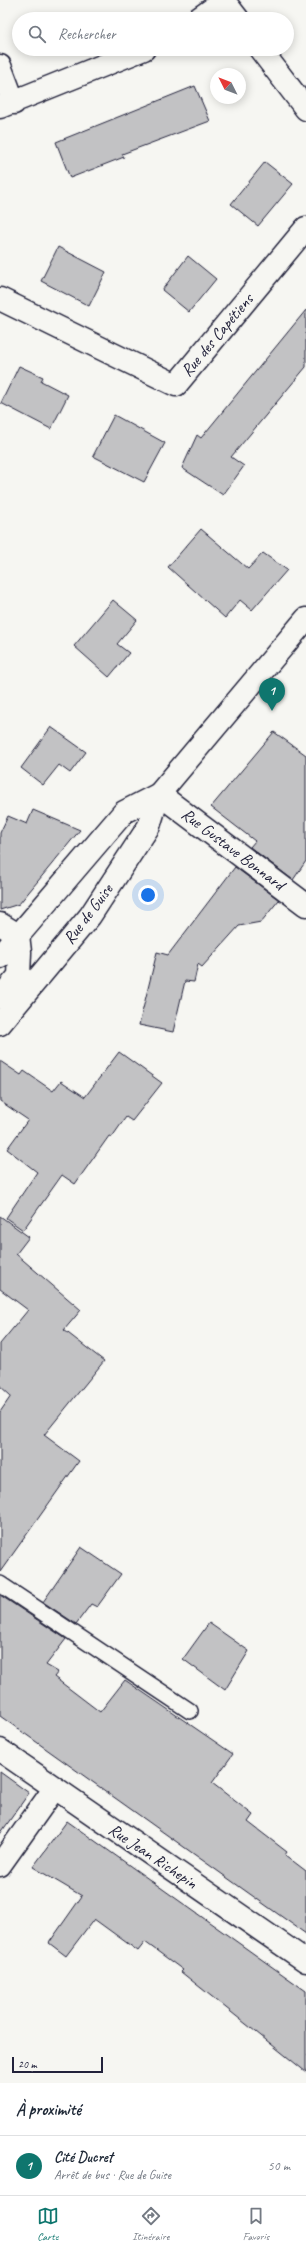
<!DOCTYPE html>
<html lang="fr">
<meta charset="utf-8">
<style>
:root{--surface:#fff;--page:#f6f6f7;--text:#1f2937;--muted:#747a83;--line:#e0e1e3;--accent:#0f766e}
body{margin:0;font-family:Caveat,sans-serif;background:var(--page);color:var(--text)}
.compass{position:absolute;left:210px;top:68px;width:36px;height:36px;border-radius:50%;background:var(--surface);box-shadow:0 2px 10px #0003;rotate:312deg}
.scale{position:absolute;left:12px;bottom:10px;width:91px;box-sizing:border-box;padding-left:4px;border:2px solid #22223b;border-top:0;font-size:11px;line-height:14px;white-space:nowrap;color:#22223b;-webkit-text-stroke:3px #f6f6f2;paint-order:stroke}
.you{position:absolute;left:148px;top:895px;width:14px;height:14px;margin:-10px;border:3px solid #fff;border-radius:50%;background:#1a73e8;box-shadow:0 0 0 6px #1a73e833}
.badge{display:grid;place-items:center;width:26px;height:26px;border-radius:50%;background:var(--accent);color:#fff;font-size:13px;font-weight:700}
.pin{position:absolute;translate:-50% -33px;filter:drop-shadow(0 1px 2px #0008)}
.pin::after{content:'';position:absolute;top:21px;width:14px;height:12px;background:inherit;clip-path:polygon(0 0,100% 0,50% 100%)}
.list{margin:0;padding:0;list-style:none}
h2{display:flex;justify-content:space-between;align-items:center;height:52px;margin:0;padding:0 16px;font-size:17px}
h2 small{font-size:13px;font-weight:400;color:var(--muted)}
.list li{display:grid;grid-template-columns:26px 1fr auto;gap:12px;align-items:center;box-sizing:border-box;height:60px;padding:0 16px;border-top:1px solid var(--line)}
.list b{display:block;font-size:15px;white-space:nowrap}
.list p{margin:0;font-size:13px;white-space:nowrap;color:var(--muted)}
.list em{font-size:13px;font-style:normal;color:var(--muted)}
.icon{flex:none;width:22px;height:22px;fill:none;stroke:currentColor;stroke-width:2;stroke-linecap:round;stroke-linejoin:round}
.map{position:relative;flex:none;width:306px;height:2083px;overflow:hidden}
.search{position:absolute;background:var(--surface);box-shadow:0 2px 10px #0003;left:12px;right:12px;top:12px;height:44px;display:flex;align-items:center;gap:10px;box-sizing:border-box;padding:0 14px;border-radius:22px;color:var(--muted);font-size:15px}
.sheet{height:112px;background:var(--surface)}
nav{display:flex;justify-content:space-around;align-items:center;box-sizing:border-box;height:56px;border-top:1px solid var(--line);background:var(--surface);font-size:11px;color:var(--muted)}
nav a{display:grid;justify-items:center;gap:2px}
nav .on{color:var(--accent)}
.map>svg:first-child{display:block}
.building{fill:#c2c2c4;stroke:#22223b}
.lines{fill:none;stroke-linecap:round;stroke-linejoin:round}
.lane-casing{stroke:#22223b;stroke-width:18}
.street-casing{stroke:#22223b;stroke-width:25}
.secondary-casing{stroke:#22223b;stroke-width:25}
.lane{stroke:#f6f6f2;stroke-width:15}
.street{stroke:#f6f6f2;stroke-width:22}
.secondary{stroke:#f6f6f2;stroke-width:22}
.labels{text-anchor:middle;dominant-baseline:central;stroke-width:3;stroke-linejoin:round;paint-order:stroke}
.street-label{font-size:17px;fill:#22223b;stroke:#f6f6f2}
</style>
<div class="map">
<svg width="306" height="2083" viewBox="0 0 306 2083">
<rect width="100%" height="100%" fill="#f6f6f2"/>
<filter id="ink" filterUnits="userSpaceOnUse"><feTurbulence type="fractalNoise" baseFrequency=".025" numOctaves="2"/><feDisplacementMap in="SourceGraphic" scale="8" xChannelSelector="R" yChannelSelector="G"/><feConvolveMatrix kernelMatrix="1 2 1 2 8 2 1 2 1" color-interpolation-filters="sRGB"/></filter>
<g filter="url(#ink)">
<path class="building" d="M195,86L210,121L122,154L124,157L70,178L56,142Z
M265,162L293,184L258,226L231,204Z
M58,247L106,272L89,306L41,281Z
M188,256L216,279L189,312L162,290Z
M306,310V367L231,457L244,466L223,495L182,468L197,435L201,438Z
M19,366L43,377L41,381L68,395L51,429L1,403Z
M114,415L165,443L144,482L93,456Z
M201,529L248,569L263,553L287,570L252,610L240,600L225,618L168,567Z
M113,600L137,620L117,644L129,653L109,677L74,646Z
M51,727L86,752L70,773L59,765L43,785L21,768Z
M274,732L306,755V861L293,880L250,847L255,841L211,807Z
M33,810L80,830L19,904L0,910V833L8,816L27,824Z
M235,867L279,900L261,922L239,926L202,967L198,964L194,982L185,981L173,1032L139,1025L157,952L168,955Z
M119,1052L162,1083L132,1121L126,1117L112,1137L109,1136L75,1184L62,1175L23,1230L6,1218L37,1172L7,1149L28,1120L0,1101V1061L21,1075L24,1071L53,1091L61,1081L85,1097Z
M0,1216L29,1237L16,1254L81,1310L64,1330L104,1361L44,1435L79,1461L0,1572V1412L11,1396L0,1386V1344L28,1310L0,1289Z
M81,1547L121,1574L97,1607L91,1604L76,1624L43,1602Z
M0,1595L66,1639L46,1665L58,1672L54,1677L100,1712L125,1680L233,1754L212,1783L253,1815L248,1822L287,1852L285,1855L306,1871V1934L0,1716Z
M209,1623L249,1651L225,1690L183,1659Z
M0,1772L29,1793L0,1834Z
M67,1821L306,1991V2072L181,1972L183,1970L145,1942L138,1951L94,1919L66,1956L49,1943L82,1896L33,1867Z"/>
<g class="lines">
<g class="lane-casing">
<path id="lane" d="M0,1584L190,1711"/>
</g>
<g class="street-casing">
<path id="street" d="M224,1L238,19
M198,19L225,0
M260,49L306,109
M0,66L14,103
M0,107L144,49
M0,299L176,385L306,228
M159,794L306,905
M0,924L18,935
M0,1750L306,1961
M0,1865L54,1789"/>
</g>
<g class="secondary-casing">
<path id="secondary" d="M0,957L124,812L159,794
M0,998L19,976L20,952L18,935
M0,1024L90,916L149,826L159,794L306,619"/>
</g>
<use href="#lane" class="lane"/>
<use href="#street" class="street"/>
<use href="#secondary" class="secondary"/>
</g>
</g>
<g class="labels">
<g class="street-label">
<text transform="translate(217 335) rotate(-50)">Rue des Capétiens</text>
<text transform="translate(233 849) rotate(37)">Rue Gustave Bonnard</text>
<text transform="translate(88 914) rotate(-53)">Rue de Guise</text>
<text transform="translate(153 1856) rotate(34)">Rue Jean Richepin</text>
</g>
</g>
</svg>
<svg class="compass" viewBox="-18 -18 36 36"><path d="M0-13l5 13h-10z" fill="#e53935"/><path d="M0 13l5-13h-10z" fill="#747a83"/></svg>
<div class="scale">20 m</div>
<div class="you"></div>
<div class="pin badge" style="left:272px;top:711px">1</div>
<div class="search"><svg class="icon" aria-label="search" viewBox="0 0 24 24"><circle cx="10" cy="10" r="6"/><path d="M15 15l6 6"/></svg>Rechercher</div>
</div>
<section class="sheet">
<h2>À proximité<small></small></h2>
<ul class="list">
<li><span class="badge">1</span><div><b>Cité Ducret</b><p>Arrêt de bus · Rue de Guise</p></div><em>50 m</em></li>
</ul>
</section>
<nav>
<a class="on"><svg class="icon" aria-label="map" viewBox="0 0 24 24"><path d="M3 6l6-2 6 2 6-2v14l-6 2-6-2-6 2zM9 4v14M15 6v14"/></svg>Carte</a>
<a><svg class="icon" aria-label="directions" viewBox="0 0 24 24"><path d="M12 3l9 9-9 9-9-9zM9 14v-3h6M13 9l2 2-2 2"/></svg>Itinéraire</a>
<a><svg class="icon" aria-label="saved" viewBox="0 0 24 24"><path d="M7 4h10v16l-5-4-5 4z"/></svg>Favoris</a>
</nav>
